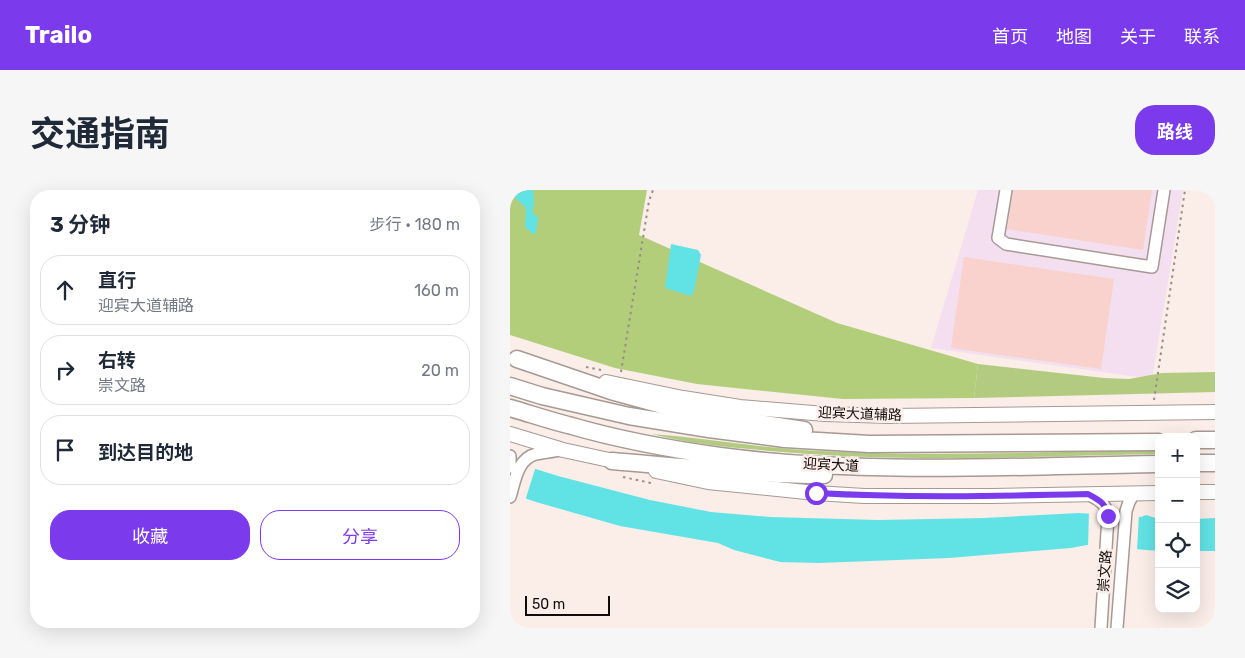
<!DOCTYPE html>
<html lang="zh">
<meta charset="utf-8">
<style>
:root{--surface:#fff;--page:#f6f6f7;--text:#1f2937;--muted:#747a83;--line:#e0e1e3;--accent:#7c3aed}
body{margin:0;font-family:Rubik,"Noto Sans SC",sans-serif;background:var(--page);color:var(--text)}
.controls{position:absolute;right:15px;bottom:15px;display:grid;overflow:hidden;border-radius:10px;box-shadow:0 5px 20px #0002}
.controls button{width:45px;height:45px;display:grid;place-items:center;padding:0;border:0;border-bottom:1px solid var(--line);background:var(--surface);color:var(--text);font:25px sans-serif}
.scale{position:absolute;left:15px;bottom:12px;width:85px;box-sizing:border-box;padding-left:5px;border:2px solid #110c0b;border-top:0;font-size:14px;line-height:18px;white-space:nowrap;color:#110c0b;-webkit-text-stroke:4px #fbede7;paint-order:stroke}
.stop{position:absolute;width:15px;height:15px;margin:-11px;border:4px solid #7c3aed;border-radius:50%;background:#fff}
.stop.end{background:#7c3aed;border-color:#fff;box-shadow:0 1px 5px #0008}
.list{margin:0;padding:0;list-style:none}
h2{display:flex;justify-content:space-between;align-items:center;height:65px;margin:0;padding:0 20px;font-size:21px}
h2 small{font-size:16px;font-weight:400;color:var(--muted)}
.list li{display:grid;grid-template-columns:32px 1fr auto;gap:15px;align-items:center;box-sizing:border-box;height:70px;margin:0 10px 10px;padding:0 10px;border:1px solid var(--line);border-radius:20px}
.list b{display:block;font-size:19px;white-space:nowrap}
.list p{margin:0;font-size:16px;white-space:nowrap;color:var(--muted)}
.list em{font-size:16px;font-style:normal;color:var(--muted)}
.actions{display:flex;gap:10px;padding:15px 20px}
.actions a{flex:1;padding:11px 0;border:1px solid var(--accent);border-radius:20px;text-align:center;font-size:18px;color:var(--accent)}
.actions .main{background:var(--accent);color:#fff}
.icon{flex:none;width:28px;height:28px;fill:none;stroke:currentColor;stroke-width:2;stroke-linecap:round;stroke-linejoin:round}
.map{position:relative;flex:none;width:705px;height:438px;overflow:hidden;border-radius:20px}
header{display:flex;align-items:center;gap:30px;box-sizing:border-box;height:70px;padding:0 25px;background:var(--accent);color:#fff}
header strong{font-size:24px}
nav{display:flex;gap:28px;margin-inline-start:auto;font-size:18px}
.intro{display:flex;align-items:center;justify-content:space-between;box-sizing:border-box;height:120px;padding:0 30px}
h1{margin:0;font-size:35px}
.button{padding:12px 22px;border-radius:20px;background:var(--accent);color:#fff;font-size:18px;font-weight:700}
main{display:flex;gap:30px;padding:0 30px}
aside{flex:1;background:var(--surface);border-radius:20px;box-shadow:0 5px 20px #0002}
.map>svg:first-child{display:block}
.industrial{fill:#f3dfef}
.green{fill:#b2cb80}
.forest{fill:#b2ce7b}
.water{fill:#61e2e5}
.pier{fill:#fbede7}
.building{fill:#f9d1cd}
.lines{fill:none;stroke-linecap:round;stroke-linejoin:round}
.minor-casing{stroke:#a79994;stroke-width:14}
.major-casing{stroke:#a79994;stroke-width:16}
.highway-casing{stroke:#a79994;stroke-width:19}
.path{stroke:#978d89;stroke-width:2;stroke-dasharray:2.5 4;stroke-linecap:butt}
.minor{stroke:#fff;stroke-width:11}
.major{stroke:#fff;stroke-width:14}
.highway{stroke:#fff;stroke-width:16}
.route{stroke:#7c3aed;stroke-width:6}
.labels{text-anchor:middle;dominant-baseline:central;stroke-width:5;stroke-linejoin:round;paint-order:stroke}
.street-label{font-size:14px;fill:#110c0b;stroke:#fbede7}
</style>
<header>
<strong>Trailo</strong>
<nav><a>首页</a><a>地图</a><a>关于</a><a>联系</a></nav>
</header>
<div class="intro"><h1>交通指南</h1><a class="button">路线</a></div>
<main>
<aside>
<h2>3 分钟<small>步行 · 180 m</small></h2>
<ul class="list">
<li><svg class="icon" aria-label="ahead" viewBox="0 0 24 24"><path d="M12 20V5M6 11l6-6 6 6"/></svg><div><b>直行</b><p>迎宾大道辅路</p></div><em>160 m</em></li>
<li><svg class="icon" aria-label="right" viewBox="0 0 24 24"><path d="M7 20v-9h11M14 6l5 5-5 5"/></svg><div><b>右转</b><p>崇文路</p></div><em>20 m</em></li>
<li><svg class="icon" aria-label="arrive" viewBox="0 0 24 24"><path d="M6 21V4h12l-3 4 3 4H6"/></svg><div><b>到达目的地</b></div></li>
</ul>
<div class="actions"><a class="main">收藏</a><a>分享</a></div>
</aside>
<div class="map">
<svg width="705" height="438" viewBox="0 0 705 438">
<rect width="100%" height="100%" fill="#fbede7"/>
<path class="industrial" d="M468,0H673L642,189L421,158Z"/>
<path class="green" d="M468,174L594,188L619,189L652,183L705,182V202L464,208Z
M142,244C198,248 255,259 311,261C424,267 536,262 649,260V264C524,266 398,273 273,262C229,258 184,255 142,244Z"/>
<path class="forest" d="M0,0H137L129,45L327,133L468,174L464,208L333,209L187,194L105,178L0,145Z"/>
<path class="water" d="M0,0H23L24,14L22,21L24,25L28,26L26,43L23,44L15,37L16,21L15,17L0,3Z
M161,54L188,60L191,65L184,101L181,106L155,98Z
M0,271L48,286L140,310L201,322L260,327L368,330L474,328L569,323L631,327L636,325L649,329V361L577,355L561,358L439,368L309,373L270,372L224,360L208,353L110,336L26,312L0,303Z
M705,328V361H686V329Z"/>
<path class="pier" d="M0,269L26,276L15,311L0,306Z
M579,321L629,324L627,361L578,357Z"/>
<path class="building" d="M503,0H642L633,60L497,39Z
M454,67L604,89L591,179L441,158Z"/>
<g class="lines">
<g class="minor-casing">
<path id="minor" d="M496,0L488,48L496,54L642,77L654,0
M0,266V277
M578,304C590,311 595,312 598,326L591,438
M0,307C5,291 7,269 26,264C34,262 42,262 50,260
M607,438L616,321L619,312L624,303"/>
</g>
<g class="major-casing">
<path id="major" d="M96,192L173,208L230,217L315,224L379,226L705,222
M0,244L53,260L113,273
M146,281L198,292L306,303L354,306H483L649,303
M686,302H705"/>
</g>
<g class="highway-casing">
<path id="highway" d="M7,169L101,201L152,215L223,229L294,240
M0,196L32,206L119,226L199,239L275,249L359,254L649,252
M0,218C21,224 41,231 62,236C110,250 160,259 210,266C355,285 503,276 649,274
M686,250H705
M102,271C173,277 244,285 314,285
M686,273H705"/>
</g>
<path class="path" d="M76,177L91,180
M111,182L139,11L143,0
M644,210L675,0
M113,287L141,293"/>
<use href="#minor" class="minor"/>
<use href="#major" class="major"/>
<use href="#highway" class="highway"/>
</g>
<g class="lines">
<path class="route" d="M306,303C396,308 487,306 578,304C590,311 595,312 598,326"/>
</g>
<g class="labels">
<g class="street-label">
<text transform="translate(350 224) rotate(2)">迎宾大道辅路</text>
<text transform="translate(321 275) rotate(3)">迎宾大道</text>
<text transform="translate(595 381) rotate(-86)">崇文路</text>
</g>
</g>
</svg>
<div class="controls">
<button>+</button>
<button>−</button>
<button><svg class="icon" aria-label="locate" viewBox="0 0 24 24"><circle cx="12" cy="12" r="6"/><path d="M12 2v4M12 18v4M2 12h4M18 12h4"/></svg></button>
<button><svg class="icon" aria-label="layers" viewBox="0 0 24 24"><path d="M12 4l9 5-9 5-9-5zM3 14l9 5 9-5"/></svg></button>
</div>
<div class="scale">50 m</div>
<div class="stop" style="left:306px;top:303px"></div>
<div class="stop end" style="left:598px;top:326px"></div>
</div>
</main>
